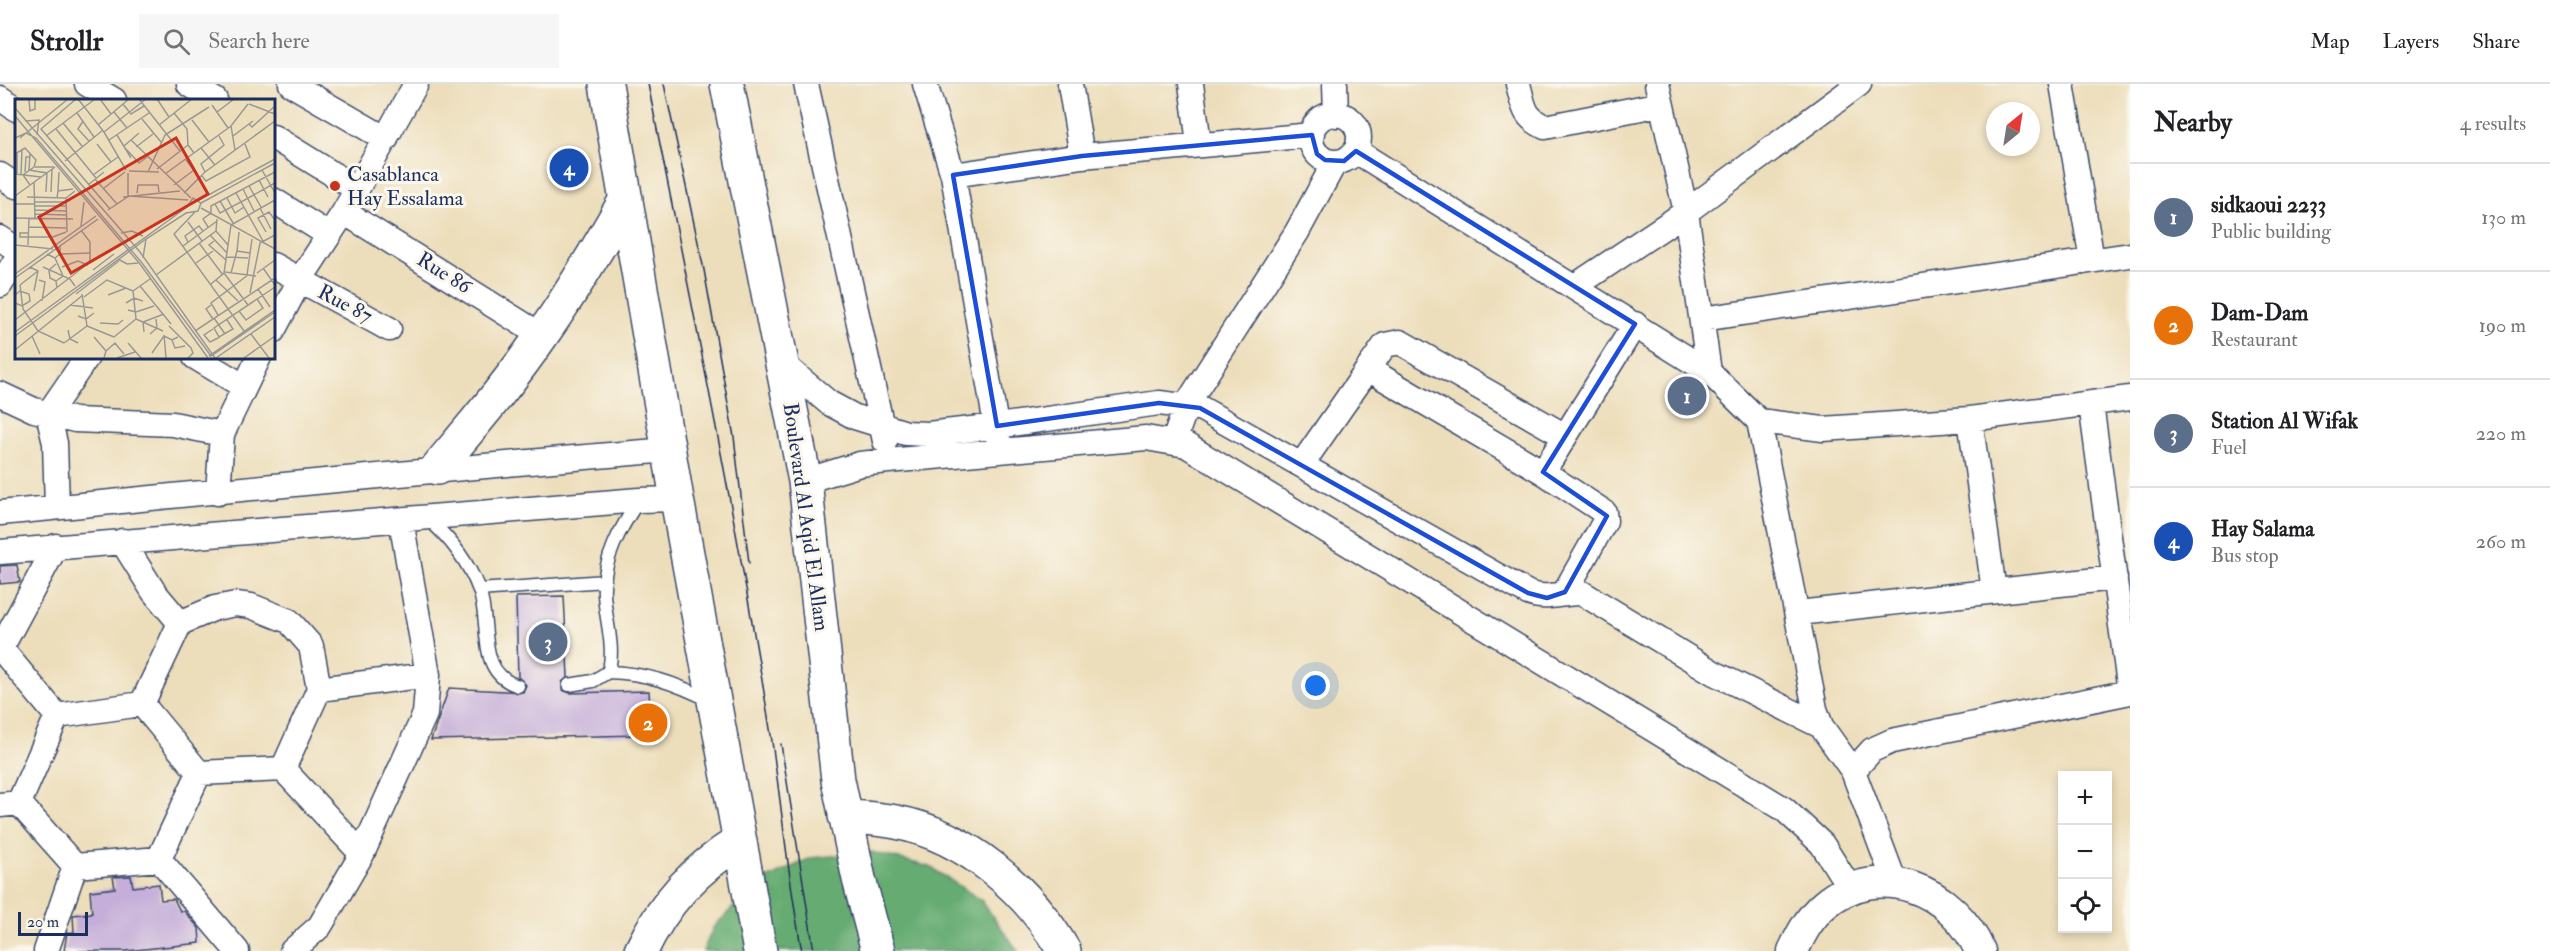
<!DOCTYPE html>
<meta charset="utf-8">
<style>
:root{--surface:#fff;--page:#f6f6f6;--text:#202124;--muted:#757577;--line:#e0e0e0;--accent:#111827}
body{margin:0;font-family:"IM FELL Double Pica",serif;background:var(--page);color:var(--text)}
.controls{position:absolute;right:18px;bottom:18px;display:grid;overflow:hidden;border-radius:0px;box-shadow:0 3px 9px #0003}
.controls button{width:54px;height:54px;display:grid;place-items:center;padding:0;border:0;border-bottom:2px solid var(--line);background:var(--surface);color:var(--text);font:30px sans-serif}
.compass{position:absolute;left:1986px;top:18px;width:54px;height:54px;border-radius:50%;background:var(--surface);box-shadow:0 3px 9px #0003;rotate:30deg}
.scale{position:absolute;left:18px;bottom:15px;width:70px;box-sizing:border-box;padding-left:6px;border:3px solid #1b2f5e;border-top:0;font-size:16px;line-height:21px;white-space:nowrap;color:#1b2f5e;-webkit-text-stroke:4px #fbf7ec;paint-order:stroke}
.you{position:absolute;left:1316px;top:602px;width:21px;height:21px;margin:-15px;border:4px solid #fff;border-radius:50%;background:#1a73e8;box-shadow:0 0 0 9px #1a73e833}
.badge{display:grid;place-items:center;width:39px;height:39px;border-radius:50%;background:var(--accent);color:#fff;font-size:20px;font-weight:700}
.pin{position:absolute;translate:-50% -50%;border:3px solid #fff;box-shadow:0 2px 6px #0006}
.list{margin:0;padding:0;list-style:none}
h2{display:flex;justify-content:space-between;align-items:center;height:78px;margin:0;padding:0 24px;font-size:26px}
h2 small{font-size:20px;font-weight:400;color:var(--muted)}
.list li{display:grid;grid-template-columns:39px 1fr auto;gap:18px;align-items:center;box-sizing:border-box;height:108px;padding:0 24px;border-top:2px solid var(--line)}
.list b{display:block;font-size:22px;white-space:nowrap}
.list p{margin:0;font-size:20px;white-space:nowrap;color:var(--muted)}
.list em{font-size:20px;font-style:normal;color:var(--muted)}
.icon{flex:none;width:33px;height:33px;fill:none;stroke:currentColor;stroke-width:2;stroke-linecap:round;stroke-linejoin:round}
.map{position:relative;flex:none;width:2130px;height:867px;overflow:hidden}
header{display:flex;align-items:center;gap:36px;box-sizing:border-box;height:84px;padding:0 30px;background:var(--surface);border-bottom:2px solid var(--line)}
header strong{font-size:28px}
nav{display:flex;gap:33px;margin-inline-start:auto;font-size:21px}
.search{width:420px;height:54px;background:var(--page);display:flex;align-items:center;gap:15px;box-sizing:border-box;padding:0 21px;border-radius:0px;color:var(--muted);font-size:22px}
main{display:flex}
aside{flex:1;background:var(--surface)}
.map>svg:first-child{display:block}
.forest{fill:#66ac72;stroke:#406e68;stroke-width:1.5}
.building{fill:#c5aed9}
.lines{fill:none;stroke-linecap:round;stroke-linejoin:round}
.service-casing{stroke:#3a496c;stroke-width:15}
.minor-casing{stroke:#3a496c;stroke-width:27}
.tertiary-casing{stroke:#3a496c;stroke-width:33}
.secondary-casing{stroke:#3a496c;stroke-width:36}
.service{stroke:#fff;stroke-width:12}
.minor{stroke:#fff;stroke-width:24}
.tertiary{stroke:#fff;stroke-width:30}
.secondary{stroke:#fff;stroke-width:33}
.tram{stroke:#1b2f5e;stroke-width:1.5}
.marked{fill:none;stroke:#1d4ed8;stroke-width:4.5;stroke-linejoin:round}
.poi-dot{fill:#c8321e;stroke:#fbf7ec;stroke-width:2}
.labels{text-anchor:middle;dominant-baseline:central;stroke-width:6;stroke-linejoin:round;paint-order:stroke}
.poi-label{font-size:21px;fill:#1b2f5e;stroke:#fbf7ec;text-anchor:start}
.street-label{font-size:21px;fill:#1b2f5e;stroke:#fbf7ec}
.inset-road{fill:none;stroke:#999896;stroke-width:1.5}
.view{fill:#c8321e;fill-opacity:0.15;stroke:#c8321e;stroke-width:3}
.inset-edge{fill:none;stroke:#1b2f5e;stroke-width:3}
</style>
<header>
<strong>Strollr</strong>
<div class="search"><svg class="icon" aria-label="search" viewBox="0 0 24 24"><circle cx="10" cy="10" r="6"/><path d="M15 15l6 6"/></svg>Search here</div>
<nav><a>Map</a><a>Layers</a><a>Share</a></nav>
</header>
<main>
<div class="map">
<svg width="2130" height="867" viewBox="0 0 2130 867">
<rect width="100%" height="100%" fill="#fbf7ec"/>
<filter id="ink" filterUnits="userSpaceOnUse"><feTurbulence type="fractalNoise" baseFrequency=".0167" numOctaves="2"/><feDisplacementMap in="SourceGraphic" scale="12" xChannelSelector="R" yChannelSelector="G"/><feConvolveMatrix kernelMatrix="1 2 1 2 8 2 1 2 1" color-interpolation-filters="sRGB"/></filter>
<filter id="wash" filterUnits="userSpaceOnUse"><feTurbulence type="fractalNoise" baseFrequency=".008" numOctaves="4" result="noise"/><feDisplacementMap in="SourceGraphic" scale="24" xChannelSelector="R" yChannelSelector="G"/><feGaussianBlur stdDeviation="1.35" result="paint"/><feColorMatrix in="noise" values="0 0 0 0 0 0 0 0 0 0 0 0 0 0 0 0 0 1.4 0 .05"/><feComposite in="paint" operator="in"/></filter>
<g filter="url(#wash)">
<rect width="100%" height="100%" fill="#eddebb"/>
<path class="forest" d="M871,768L930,783L981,816L1018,867H703L713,844L756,800L811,774Z"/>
<g id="blocks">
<path class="building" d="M17,481L20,498L0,500V482Z
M564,512L568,593L562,598V606L570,609L649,607L650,628H639L640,651L431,656L449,604L523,608L526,601L518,593L516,513Z
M131,792L133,803L159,800L161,816L174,815L180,827H184L199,844L200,859L126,867H64L67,849L74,848L73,831L92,829L90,807L115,804L113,793Z"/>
</g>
</g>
<g filter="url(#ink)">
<use href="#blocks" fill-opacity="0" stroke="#3a496c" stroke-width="1.5"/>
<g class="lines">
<g class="service-casing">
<path id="service" d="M428,435C451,455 468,477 479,506C492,541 475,588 518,602
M479,506L605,497
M608,588C646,589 675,599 709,616
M569,601L593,597L608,588C616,565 605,534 604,510C602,476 621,443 639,416"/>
</g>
<g class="minor-casing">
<path id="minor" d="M87,0L114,16
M189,0L215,16
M291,0L386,55
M806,0L885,357
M925,0L953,91L999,359
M1070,0L1082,72
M1191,0L1199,59
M1335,0L1336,31
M1518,0C1524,22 1523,33 1545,43L1661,20
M1657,0L1686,128L1709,288L1759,337L1815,625L1821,642L1853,687L1895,799
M2062,0L2092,176
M0,14L16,25
M1311 54a24 24 0 1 1 48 0a24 24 0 1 1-48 0Z
M273,53L357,105
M1356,67L1709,288
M0,91L16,102
M953,91L1082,72L1312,51
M273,116L329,151
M344,128L542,252
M0,154L16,165
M273,181L389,245
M0,201L16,176
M1575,202L1686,128L1859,0
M1702,235L2130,171
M273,247L300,196L344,128L416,0
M195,273L243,302
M784,281L829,319L855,333L906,349L928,350L997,342L1159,319L1200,324L1528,509C1547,517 1562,508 1582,509L1714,589L1821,642
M1368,285L1385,261L1400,258L1565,352
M0,310L34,326L75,336L173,340L222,350
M2091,320L2130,608
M1970,335L1994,507
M1759,337L1823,345L1970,335L2130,314
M1174,357L1187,320L1297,148L1335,78
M1302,380L1368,285L1543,388L1604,428L1605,437L1565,508
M1543,388L1635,240
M805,397L860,380L888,377L1146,354L1186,361L1784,725L1822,760L1851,806
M218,409L222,350L259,273
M57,423L55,359L48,330L87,273
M0,429C223,407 446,384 669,366
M122,457L154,508L180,539
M0,468L639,416L677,415
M1798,529L2115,494
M0,566L56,462
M2,566L57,632L142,620L199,689
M319,605L428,591
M142,620L180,539L215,524L236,520L251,522L289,537L311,562L319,605L283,685
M1853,687L1872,666L1892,657L2130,608
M199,689L283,685L362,770
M19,719L57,632
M0,721L19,719L75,782
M159,775L199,689
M75,782L159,775L237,867
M46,867L75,782
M292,867L320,842L362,770L425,630L428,591L401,436"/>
</g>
<g class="tertiary-casing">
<path id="tertiary" d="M1793,867C1801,850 1809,834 1824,821C1879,774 1954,806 1980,867"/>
</g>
<g class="secondary-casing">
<path id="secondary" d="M606,0L677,415L760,867
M727,0L805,397L838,696L859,795L878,867
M437,384C473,341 510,298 542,251C573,207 600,161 626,115
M845,732C861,734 879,735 896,738C967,752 1028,805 1064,867
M641,867C664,818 695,785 740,757"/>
</g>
<use href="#service" class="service"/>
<use href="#minor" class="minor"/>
<use href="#tertiary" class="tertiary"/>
<use href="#secondary" class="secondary"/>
<path class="tram" d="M648,0C691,217 736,433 771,651C782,723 788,796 802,867
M664,0L704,186L734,353L749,479
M781,660L814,867"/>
</g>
</g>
<path class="marked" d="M1312,51L1317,70L1325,76L1344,77L1356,67L1635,240L1543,388L1607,432L1565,508L1547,514L1528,509L1200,324L1159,319L997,342L953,91L1082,72Z"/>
<circle class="poi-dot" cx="335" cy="102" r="6"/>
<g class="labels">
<g class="poi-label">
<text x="347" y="90">Casablanca<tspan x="347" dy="24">Hay Essalama</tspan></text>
</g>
<g class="street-label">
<text transform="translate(444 189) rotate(32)">Rue 86</text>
<text transform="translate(345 220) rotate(28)">Rue 87</text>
<text transform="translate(806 433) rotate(82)">Boulevard Al Aqid El Allam</text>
</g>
</g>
<g transform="translate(15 15)">
<rect width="260" height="260" fill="#eddebb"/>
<path class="inset-road" d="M14,0L15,12L20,10V0M61,0L26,30L95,110M63,0L89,33L111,71M85,0L96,15M124,0L165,52M142,0L154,18M108,5L116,15L129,7M234,5L260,15M197,6L213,29M0,9L125,153L200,259M99,13L112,29M202,13L219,0M62,14L79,38M159,14L172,30L173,46L179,54M0,17L125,165L193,259M127,20L146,43M177,21L194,43M10,22L24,21L22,36M68,22L63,30L74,42M48,24L67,47M234,25L237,28L260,7M83,26L114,0M144,26L177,0M216,27L220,51M41,30L81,79M89,33L131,0M102,36L116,59M31,37L80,0M218,37L238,22M0,39L11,34L21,39L127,164L196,257L260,213M5,39L53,0M94,41L134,14M116,41L176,99M82,45L96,63M109,47L124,34M121,48L138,35M186,49L200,66M111,50L124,64L132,58M15,54L14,71L32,74L31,93M0,55L10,49L21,61L19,68L8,76L15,86M171,61L184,78M50,62L88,31M20,68H39M142,70L173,46M247,71L260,94M114,72L144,73M10,73L11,58H15M133,73L150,36L194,8M190,73L186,65L209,46L204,37M0,75L26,78M2,75V54M6,75L7,51M150,75L216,27L233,5M78,76L103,58M186,76L191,82L235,58L230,45M80,80L102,105M244,81L253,98M19,83L20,119M73,86L89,73M159,86L179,71M234,87L246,108M89,89L110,73M228,90L239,112M43,92L44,73M36,93L37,70M122,94L123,86H143L144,93M169,94L190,73L260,22M0,97L40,68M113,97V74M12,98L51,99L60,92M108,98L165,92M42,99L43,92L58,90M51,99L52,133M212,99L220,114L229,108M184,101L260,60M205,102L218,124M20,103H51M186,104L260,64M0,105H20M200,105L205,114L226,103L221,94M20,107H51M186,109L260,150M245,109L256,130M20,111L51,112M93,111L114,97L173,101M180,113L159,135L229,232M20,115L51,116M0,119L58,120M202,120L201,132L213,146M173,123L187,142M66,127L69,103M14,128L51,129M193,128L188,120L196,114V107L260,73M224,133L222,152L235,154M251,133L243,119L254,113L260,121M14,134H5V138H38L51,133M106,134L117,132L128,137M195,136L212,154M199,142L194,146L211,161M248,142L226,103L260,84M173,143L170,137L184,127L188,132M184,144L208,176M0,146L38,150M13,146L14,119M168,147L202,122M32,155L40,159L45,155V147M45,155L76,154M211,158L233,159M40,159L48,177L41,182L42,189M128,159L131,140M103,160L112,165L123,164M181,164L198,152M41,165L34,171L35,179L41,182M15,168L23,172L19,192M28,168L55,180L60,187M47,168L63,162L73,166M248,169L260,186M78,171L99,155M210,173L241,177M209,174L233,206M216,174L222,152M242,174L260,161M0,175L81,117M141,176L201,132M232,176L237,140M0,179L83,120M24,181L30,183L27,202M201,181L223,202M196,185L209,174L216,126L260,101M5,186L8,210L23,232L49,244M5,186L23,172M125,187L156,225M243,190L255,208M118,192L121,220M118,192L135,180M235,194L245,144L260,136M61,195L104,162M67,195L72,227M0,196L5,192L14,195L15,202L7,207L0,204M93,196L111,189M69,198L92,181L118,192M111,204L119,199L128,202M55,206L78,209M196,206L191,210L198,220M113,211L121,213L139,207M224,212L231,221L248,209L242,200M203,216L196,204L233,176M63,217L71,220L79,214M199,219L210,235M121,220L148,232M0,221L75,163V143L66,131M212,221L218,230L204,238L199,229L260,188M85,224L103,225L108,221M72,227L99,238M154,227L176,249L178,254L173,259M198,230L189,236L195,243L205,238M53,231L55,240L63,244M180,232L260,179M0,233L172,108M129,233L128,223L149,215M135,235L142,229L141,220M236,235L254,259M149,236L151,259M0,237L131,140L171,114L183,112L186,104L178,99L172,108M17,237L25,255M79,238L91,252L89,259M99,238L121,220M157,241L160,249L170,247M49,244L72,227M113,244L126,259M0,251L68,196M91,252L100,244L109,255M137,254L149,237L157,241L163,238M194,257L260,211M102,259L120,253M201,259L260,218M229,259L260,237"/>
<path class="view" d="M161,39L193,95L56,174L24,118Z"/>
<rect width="260" height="260" class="inset-edge"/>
</g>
</svg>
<div class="controls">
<button>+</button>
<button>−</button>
<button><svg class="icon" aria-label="locate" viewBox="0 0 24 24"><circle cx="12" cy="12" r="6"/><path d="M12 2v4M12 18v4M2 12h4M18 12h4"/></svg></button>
</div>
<svg class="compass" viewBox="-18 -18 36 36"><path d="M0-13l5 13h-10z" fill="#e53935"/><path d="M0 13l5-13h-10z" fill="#757577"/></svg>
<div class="scale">20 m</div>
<div class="you"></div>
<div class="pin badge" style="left:1687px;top:312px;background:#5c6f8a">1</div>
<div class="pin badge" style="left:648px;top:639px;background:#e8710a">2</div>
<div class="pin badge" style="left:548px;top:558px;background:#5c6f8a">3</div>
<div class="pin badge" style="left:569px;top:84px;background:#1a4fb4">4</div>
</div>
<aside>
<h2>Nearby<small>4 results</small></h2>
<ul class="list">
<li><span class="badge" style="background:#5c6f8a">1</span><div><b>sidkaoui 2233</b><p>Public building</p></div><em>130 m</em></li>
<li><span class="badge" style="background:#e8710a">2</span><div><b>Dam-Dam</b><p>Restaurant</p></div><em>190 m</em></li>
<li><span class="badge" style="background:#5c6f8a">3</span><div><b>Station Al Wifak</b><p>Fuel</p></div><em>220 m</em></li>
<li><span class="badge" style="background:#1a4fb4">4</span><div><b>Hay Salama</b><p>Bus stop</p></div><em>260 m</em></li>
</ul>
</aside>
</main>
